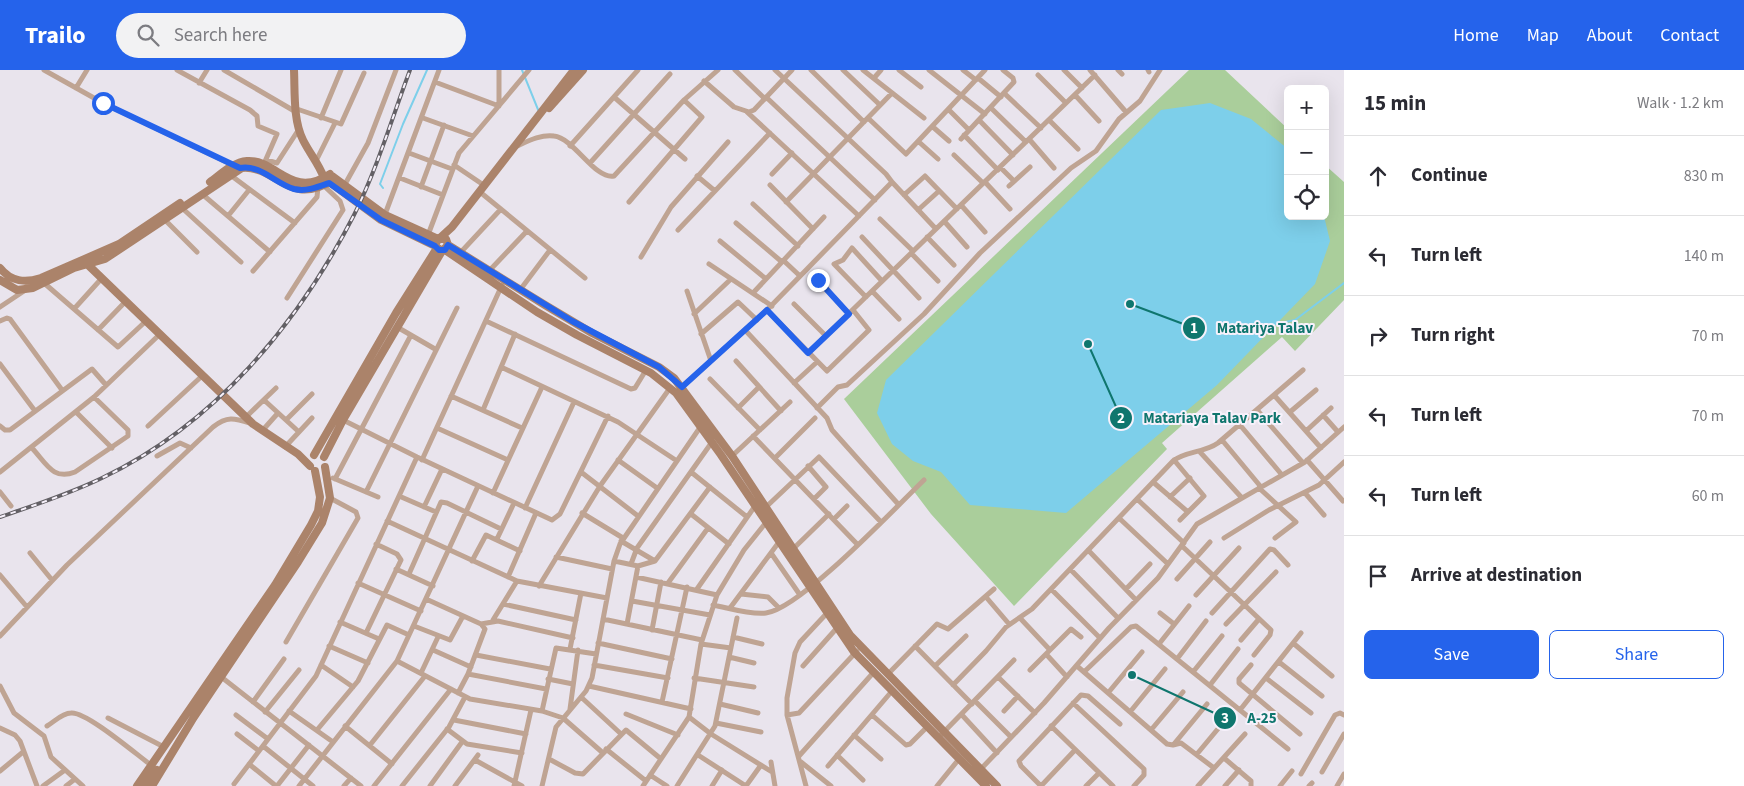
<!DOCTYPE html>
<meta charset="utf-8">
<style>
:root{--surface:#fff;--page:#f2f2f3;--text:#2b2b33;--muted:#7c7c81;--line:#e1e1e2;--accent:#2563eb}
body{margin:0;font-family:"Source Sans 3",sans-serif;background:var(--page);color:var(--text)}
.controls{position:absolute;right:15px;top:15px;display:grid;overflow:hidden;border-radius:8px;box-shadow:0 5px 20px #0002}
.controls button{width:45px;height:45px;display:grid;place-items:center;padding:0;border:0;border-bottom:1px solid var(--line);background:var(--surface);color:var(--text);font:25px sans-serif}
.stop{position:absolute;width:15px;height:15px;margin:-11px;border:4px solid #2563eb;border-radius:50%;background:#fff}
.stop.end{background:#2563eb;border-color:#fff;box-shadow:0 1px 5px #0008}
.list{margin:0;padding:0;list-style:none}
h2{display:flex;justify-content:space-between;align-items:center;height:65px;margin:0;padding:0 20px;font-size:21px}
h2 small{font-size:16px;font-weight:400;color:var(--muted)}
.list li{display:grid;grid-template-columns:32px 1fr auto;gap:15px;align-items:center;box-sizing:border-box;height:80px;padding:0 20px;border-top:1px solid var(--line)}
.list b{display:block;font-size:19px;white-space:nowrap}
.list em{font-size:16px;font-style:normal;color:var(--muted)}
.actions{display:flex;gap:10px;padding:15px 20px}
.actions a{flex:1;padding:11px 0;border:1px solid var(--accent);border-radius:8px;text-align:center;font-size:18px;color:var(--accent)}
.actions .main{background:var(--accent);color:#fff}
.icon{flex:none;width:28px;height:28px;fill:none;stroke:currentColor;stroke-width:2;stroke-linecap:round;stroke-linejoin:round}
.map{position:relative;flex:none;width:1344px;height:716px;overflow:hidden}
header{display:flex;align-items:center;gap:30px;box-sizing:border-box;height:70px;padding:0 25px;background:var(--accent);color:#fff}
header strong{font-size:24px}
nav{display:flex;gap:28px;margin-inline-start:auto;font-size:18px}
.search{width:350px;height:45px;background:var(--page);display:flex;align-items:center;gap:12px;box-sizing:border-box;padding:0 18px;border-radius:28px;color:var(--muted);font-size:19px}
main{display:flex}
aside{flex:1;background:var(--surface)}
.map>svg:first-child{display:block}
.green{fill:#aace9b}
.water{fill:#7dcfea}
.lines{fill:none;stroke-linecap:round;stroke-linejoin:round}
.stream{stroke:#7dcfea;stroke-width:2}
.street{stroke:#bfa493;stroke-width:5}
.secondary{stroke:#ab836a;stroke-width:8}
.rail-casing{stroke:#636065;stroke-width:4}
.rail{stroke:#f7f1fb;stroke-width:2;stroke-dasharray:5.5;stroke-linecap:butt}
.route{stroke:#2563eb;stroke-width:6}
.leader{fill:none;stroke:#0f766e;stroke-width:2}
.callout-dot{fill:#0f766e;stroke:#f7f1fb;stroke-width:2}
.mark-label{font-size:15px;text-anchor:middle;font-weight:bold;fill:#fff}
.callout-label{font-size:15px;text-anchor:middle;font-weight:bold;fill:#0f766e;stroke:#f7f1fb;stroke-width:4;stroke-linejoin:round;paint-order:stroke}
</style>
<header>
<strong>Trailo</strong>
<div class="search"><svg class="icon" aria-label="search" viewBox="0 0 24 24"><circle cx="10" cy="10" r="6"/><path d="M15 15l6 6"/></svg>Search here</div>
<nav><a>Home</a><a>Map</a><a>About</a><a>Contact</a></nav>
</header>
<main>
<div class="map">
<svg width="1344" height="716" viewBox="0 0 1344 716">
<rect width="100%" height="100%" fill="#e9e4ed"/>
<path class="green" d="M1189,0H1225L1288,59V146H1325V95L1344,112V230L1295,281L1282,267L1162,373L1167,379L1014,536L931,444L844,329Z"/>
<path class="water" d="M1210,33L1251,49L1288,79V146H1324L1330,171L1315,214L1217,315L1066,443L970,435L941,402L913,391L892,374L877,343L886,310L1161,40Z"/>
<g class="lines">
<path class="stream" d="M522,0L539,42
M383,118L380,114L403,54L427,0
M1276,254L1295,250L1344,213"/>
<path class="street" d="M44,0L103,33L235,96
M177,0L250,40L257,46L258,56L277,64L263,96
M224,0L296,42
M735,0L765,29
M811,0L864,52
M843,0L880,35
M863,0L924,48
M899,0L921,17
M929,0L985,44
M963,0L976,10
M1064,0L1082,18
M1090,0L1126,42
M1118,0L1122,4
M1148,0L1149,2
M1038,5L1066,33
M874,8L881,0
M978,8L1001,27
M704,11L734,37L749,42L754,40L792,0
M435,12L499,36V0
M199,13L207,0
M76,18L87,0
M1004,23L1041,58
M1075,25L1099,51
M614,27L685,89
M766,27L875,130
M991,38L1026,72
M297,39L341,54L364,3
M949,40L969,60
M747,42L859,146
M321,48L341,0
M423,48L473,66
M868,48L906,84L985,0
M979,50L1013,85
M1049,50L1078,79
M933,57L949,71
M964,65L998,100
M961,69L1014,12L1013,8L1003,0
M1029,69L1054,98
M919,72L938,89
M517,76C528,71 542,64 554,66C574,68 595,110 614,106L684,30L718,0
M570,76L638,0
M409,83L452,99
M954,85L983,113
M266,90L277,93L299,59
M316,91L335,53
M590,93L670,4
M454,95L485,116
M1000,97L1014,111
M229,104L295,153
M772,104L792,83
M697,106L715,121
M400,108L443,125
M892,112L936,159
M985,112L1010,139
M770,115L813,159
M344,116L368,73L396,0
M1009,116L1030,97
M421,117L444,55
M480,122L585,208
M202,124L270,182
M904,125L925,106L957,139
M629,132L702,47L684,30
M786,132L892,23
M753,134L798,176
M961,135L985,162
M182,138L241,192
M918,140L939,121
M228,146L249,120
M384,147L439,0
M880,149L913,181
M165,150L197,182
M944,151L967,177
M736,153L782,192
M678,160L770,63
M428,165L459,83L529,0
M862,167L919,228
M927,167L954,195
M720,171L766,209
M461,182L501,139
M911,183L938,211
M641,187L671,137L728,72
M784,191L800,206
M709,194L772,236
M253,201L317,127L318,117
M489,201L527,161
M818,210L849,244
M44,213L118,277L146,251
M520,220L550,180
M687,221L711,291
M872,221L899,249
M753,223L824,147
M866,227L834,194L843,190L852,178L882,211
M287,228L343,140L340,131L322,114
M794,234L826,266
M0,237L27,219
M74,239L102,208
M767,240L827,301L869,260L853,240
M694,244L731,209
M0,251L7,248L10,249L62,320
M486,251L631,319L635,318L646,300
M397,257L435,279
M98,260L126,231
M745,260L827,348L832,360L899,435
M701,264L738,232L757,250
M808,283L1095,5
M736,291L781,341
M0,294L35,341
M501,297L618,352L677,391
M710,309L760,360
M794,313L817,292
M680,319L767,240L892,112L886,104L775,0
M1274,325L1321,378
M451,326L522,358
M264,330L299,362
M738,338L759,317
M817,338L838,317L847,315L924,244L980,183L1071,98L1096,81L1119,49L1140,31L1160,0
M483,340L515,264
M1257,340L1303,393
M76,342L112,378
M1290,342L1316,320
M1323,345L1338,362
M246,347L276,318
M286,350L312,324
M343,350L417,387L552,450L560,444L608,346
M1240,355L1282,405
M0,356L5,360H10L92,299L106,315
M148,356L203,305
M437,358L508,390
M262,361L278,343
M1306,361L1331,338
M753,366L857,474
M1222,370L1261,417
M285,377L312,348
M32,378C46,393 53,411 75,402L128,366V360L94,327
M1200,382L1242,428
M157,386L180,373L191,378
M732,386L790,332
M775,388L815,348
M422,390L502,215
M618,390L657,418
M1174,390L1204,426L1180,450
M1307,390L1343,431
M808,396L826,417L814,429
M0,402L94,327L160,264
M581,402L638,446
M691,402L747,447
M333,408L378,427
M335,409L411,265
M1153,412L1188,442
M1259,418L1296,452L1275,468
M0,422L11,436
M366,422L457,238
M493,423L542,317
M1305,423L1324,445
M399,426L436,442
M1170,427L1190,408
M1137,429L1184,473
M424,437L442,399
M766,437L819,387L881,452
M525,438L574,332
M582,443L623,468
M691,444L729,474
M1119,448L1168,494
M834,449L847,436
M387,451L517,511L607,528
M1224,468L1269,440L1319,415L1344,392
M497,469L514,433
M621,471L655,491
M1182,476L1271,560L1270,565L1254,585
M793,479L829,444
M1088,480L1136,530
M30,483L52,510
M771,483L800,525
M556,487L612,499
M472,491L486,465L520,481
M614,491L638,496L655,491L710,417
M631,494L637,478L712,372
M396,499L433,516
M1070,499L1118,548
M409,504L441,432L447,433L501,459
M0,505L27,537
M508,507L536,443
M636,507L717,525
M1177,509L1210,472
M358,513L421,541
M668,513L708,458
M539,516L600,416L670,318
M697,519L755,436
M1051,519L1100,568
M1126,519L1150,494
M741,524L768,527L779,538
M1196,525L1239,478
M986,527L1009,554
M426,529L481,554L485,559L468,604L458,623
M632,531L710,545
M503,534L576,550
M713,535C729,538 750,545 766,543C800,539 895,438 924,410
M730,538L779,472
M1160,543L1174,554
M1212,543L1270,479L1274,480L1288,495
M1020,548L1050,580
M603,549L702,570
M493,550L517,511
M340,552L379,569
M481,554L498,551L573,568
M627,554L638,496
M1226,554L1276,502
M414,556L450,570L463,546
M652,560L661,512
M366,563L401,490L397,484L376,474
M0,566L67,495L213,357C227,346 234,348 250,353
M733,567L762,574
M1241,570L1259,549
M286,572L358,448L356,442L330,428
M598,573L672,589
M1293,573L1332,606
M701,574L731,578
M1159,574L1189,536
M329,576L368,593
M915,576L972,634
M570,579L581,523
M433,580L471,597
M1046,584L1067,607
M476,585L550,599
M729,587L754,593
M1177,589L1206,551
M397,591L470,629L542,641L563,648L603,683
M1279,592L1322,626
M321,595L353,617
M594,595L668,608
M1251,595L1239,609V613L1300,664
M803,596L836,559
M935,596L966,566
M1077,596L1167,674L1173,675L1181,673L1214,698
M1030,600L1071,559L1081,567
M1084,602L1131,557L1136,556L1288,679
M1193,602L1222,566
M421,603L438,567
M468,604L546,619
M888,604L937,554L948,559L994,519
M220,606L361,716
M998,607L1035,643
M694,608L754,617
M1266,608L1311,643
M548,609L573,614
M953,615L986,581L1006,557L1032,539L1173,391C1185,381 1204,383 1218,373L1303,300
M1210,615L1238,579
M0,616L14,643L44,666L51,687L83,716
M589,616L691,639
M1108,623L1142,582
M581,627L620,663
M975,631L1011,667
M253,632L284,589
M662,632L687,517
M1073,633L1144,699V705L1134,716
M720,634L758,643
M570,639L578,580
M1240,640L1301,563
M289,641L333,672
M542,641L556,578L596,584
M1004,641L1018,626
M265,642L299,600
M1130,642L1165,599
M626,644L678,665
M236,645L268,669
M787,645L799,643L857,581
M872,645L906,675L910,674L927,657
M962,645L997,683
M689,647L711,664L772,702
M108,648L164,677
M454,650L526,664
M716,653L761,662
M47,656C54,652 62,643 71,643C86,641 137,685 151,695
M345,656L392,694
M1051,656L1113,716
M0,658L15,665L20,671L37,716
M447,659L467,674L522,683
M317,660L358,611L387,555L409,565
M1151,660L1183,622
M237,664L259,681
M854,665L881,689
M938,668L1014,590
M1174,674L1207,634
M370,675L425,606
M263,676L313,716
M606,679L646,711
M1197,684L1227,648
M698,685L746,716
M837,685L863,710
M799,686L873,603
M1224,688L1251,711V716
M549,689L575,703L583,704L626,660L661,689
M475,690L522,716
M771,692L775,716
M801,692L831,716
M249,694L276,716
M828,696L892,621
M0,701L23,682
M979,701L1044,633L1109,558L1158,508L1197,454L1305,392L1344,357
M1322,702L1344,664
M1301,704L1335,645L1340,643L1344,645
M650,705L667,716
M234,714L316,606L417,387
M43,716L65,700
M66,716L75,709
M277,716L309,675
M299,716L397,591L478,416
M344,716L351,708
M374,716L451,619
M402,716L449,657L465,627
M430,716L462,672
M455,716L478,685
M514,716L531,640
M542,716L556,657L586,621L592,608L614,491L620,474L701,356
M643,716L689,647L701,574L717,525L744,480L768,450
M677,716L715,656L737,548
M712,716L722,700
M746,716L761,695
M806,716L787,645V628L795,583L800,572L828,542
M937,716L959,689
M1041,716L1021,696L1019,691L1081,625L1088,626L1120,654
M1041,716L1075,680
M1086,716L1099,703
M1198,716L1245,664
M1225,716L1239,700
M1280,716L1292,701
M1309,716L1312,713
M1337,716L1344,704"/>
<path class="secondary" d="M294,0C295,22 293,50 303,70C310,84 319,94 324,108L381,150L435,176
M549,38L583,0
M332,106L385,145L438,169
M210,112C220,105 233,92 247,91C277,89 291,130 330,104
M440,168L452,157L574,0
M448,175L442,181L435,176L438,169H446L448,175L545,235L592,263L659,297L674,308L732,386L850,565L997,716
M445,180L537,242L577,265L651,303L676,323L721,385L854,582L986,716
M85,192L253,354L298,384L310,396
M0,198C11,212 25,213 41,208L119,174L180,133
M0,210L17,220L33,218L74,198L105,189L242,98C278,95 287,139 335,109
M314,385L396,243L437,178
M324,387L343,350L442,181
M137,716L275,515L311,455L318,441L320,427L315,401
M145,716L157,700
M152,716L194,647L298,492L322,453L330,428L325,397"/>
<g class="rail-casing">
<path id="rail" d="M0,447C35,435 69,424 102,408C215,354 298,254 354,145C377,99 392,48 410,0"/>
</g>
<use href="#rail" class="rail"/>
</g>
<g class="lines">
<path class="route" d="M103,33L240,98C260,94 276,114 294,119C306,122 318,117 329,113L381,150L435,176L439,180H445L448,175L572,251L659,297L682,317L767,240L808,283L849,244L818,210"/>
</g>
<path class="leader" d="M1130 234L1194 258M1088 274L1121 348M1132 605L1225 648"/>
<g class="callout-dot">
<circle cx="1130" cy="234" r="5"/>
<circle cx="1088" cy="274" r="5"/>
<circle cx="1132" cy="605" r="5"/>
<circle cx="1194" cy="258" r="12"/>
<circle cx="1121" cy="348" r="12"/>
<circle cx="1225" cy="648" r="12"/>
</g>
<g class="mark-label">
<text x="1194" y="263">1</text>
<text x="1121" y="353">2</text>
<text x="1225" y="653">3</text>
</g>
<g class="callout-label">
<text x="1265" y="263">Matariya Talav</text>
<text x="1212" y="353">Matariaya Talav Park</text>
<text x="1262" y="653">A-25</text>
</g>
</svg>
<div class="controls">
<button>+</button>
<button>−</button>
<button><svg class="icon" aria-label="locate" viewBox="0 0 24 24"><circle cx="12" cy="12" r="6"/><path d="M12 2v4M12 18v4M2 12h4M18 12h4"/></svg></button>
</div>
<div class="stop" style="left:103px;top:33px"></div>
<div class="stop end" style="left:818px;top:210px"></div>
</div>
<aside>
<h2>15 min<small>Walk · 1.2 km</small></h2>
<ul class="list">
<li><svg class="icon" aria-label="ahead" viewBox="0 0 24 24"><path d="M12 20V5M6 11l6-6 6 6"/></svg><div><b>Continue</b></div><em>830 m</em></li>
<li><svg class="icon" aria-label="left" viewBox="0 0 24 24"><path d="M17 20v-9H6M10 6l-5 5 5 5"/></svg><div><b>Turn left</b></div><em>140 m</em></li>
<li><svg class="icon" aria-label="right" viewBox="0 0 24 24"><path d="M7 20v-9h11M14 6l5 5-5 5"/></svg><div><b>Turn right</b></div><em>70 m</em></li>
<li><svg class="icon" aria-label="left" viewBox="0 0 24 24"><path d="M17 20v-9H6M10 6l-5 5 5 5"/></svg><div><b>Turn left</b></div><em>70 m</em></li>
<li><svg class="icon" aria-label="left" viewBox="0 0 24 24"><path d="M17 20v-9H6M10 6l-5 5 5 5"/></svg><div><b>Turn left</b></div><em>60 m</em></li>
<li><svg class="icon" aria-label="arrive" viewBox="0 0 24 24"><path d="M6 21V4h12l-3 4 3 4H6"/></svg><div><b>Arrive at destination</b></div></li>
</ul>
<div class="actions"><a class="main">Save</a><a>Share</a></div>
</aside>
</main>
